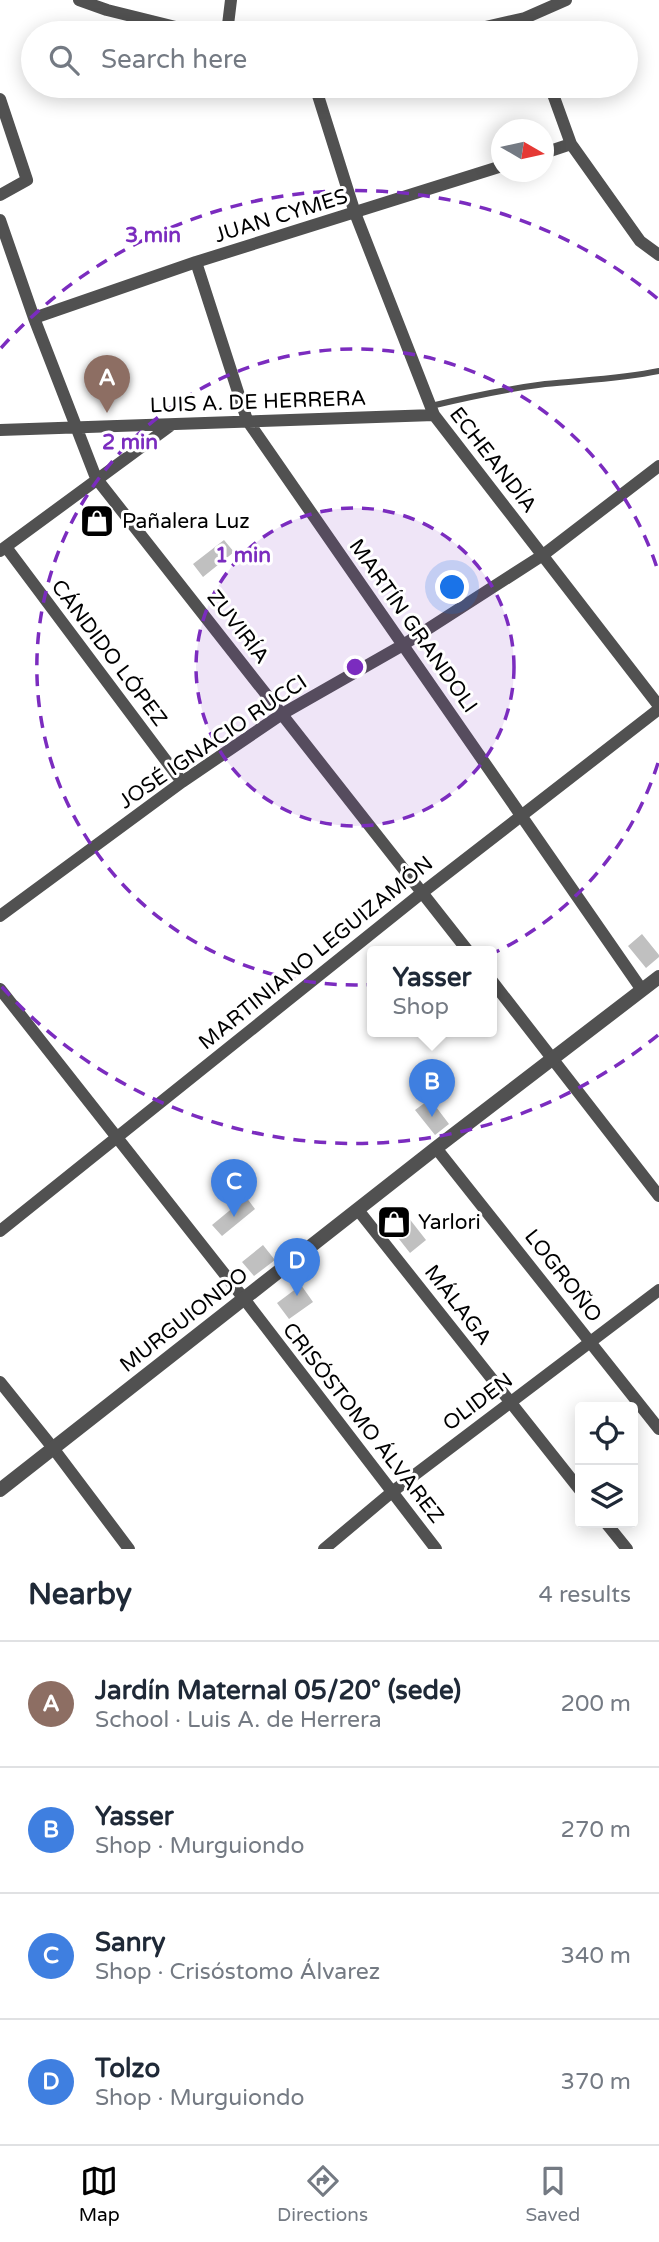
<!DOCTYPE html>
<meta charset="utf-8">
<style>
:root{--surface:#fff;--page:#f6f6f7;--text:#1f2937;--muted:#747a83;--line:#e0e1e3;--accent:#000}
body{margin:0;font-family:"Varela Round",sans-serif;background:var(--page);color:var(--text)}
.controls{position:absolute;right:21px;bottom:21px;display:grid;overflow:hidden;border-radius:7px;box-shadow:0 4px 18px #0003}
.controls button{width:63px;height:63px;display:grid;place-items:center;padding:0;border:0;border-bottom:2px solid var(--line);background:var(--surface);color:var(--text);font:35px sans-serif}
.compass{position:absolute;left:491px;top:119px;width:63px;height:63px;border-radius:50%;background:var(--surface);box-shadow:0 4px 18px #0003;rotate:99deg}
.you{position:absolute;left:453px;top:588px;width:24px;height:24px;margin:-18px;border:5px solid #fff;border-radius:50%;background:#1a73e8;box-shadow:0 0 0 10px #1a73e833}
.badge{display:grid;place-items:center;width:46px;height:46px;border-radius:50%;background:var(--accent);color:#fff;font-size:23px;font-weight:700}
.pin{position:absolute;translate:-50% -58px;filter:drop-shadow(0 2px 4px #0008)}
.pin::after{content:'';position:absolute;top:37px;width:24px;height:21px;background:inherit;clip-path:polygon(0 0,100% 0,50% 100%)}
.popup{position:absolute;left:367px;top:946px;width:130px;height:91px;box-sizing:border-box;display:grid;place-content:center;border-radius:7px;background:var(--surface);filter:drop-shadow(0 2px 5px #0005);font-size:23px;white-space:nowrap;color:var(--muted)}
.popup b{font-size:26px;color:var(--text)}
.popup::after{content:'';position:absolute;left:50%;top:100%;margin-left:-14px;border:14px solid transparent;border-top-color:var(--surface)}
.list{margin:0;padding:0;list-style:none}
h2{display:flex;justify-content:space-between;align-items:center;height:91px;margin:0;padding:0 28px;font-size:30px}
h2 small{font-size:23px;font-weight:400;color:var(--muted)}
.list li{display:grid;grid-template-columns:46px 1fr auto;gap:21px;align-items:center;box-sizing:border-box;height:126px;padding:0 28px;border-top:2px solid var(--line)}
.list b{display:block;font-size:26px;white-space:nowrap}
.list p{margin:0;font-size:23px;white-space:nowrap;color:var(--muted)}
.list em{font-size:23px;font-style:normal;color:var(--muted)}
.icon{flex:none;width:38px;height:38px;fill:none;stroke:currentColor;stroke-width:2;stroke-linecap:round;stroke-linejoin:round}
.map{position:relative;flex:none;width:659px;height:1549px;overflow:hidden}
.search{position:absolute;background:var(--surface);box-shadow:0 4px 18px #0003;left:21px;right:21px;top:21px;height:77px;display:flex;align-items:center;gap:18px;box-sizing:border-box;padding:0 24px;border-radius:38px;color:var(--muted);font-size:26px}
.sheet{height:595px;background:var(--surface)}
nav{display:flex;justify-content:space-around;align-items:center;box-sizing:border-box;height:98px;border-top:2px solid var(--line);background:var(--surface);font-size:19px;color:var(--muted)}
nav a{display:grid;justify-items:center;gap:4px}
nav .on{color:var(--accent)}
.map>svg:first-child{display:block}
.building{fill:#c0c0c0}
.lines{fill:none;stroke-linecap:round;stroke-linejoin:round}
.service{stroke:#515151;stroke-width:6}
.minor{stroke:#515151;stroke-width:12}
.tertiary{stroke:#515151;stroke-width:14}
.ring{fill:none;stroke:#7b2cbf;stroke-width:3.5;stroke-dasharray:12 9}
.labels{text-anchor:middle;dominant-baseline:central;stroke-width:6;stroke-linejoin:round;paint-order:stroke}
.street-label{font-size:21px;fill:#000;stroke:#fff}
.poi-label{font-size:21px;fill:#000;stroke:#fff;text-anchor:start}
.centre{fill:#7b2cbf;stroke:#fff;stroke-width:3.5}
.ring-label{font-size:21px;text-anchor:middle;font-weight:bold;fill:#7b2cbf;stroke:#fff;stroke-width:6;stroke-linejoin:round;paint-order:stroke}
</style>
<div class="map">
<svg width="659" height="1549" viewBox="0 0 659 1549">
<rect width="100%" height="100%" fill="#fff"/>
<path class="building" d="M94,510L105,512L108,517L95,525L87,514Z
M224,540L234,552L203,577L193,564Z
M642,934L659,955V957L646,968L628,946Z
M430,1099L449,1124L435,1135L415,1110Z
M246,1197L255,1209L222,1236L212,1225Z
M401,1208L426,1240L410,1253L388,1225L390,1216Z
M263,1245L275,1260L254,1276L242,1262Z
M301,1285L313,1302L289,1319L277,1303Z"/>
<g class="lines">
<path class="service" d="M431,406C469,397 506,389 545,384C583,380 621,379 659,371"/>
<path class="minor" d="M79,0L107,10L200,33
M525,18L530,33
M227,33L231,0
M459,33L525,18L566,0
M315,86L355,213L434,415L659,706
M550,86L571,144L640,241L659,255
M0,99L27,180L0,195
M544,153L571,144
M0,220L34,318L96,478L468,951
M196,262L247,420L642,990
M34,318L196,262L502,166
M0,430L434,415
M6,547L182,782
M0,551L170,426
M0,916L182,782L282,714L403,645L543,555L659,466
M492,981L659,1196
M0,989L245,1300L436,1549
M436,1148L659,1429
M358,1210L580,1490
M0,1231L423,892L659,709
M0,1382L53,1448L129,1549
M606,1523L627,1549
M324,1549L392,1492L659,1290"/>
<path class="tertiary" d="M0,1490L436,1148L659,977"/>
</g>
<circle cx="355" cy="667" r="159" fill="#7b2cbf" fill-opacity=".12"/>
<g class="ring">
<circle cx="355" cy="667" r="159"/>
<path d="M658 763A318 318 0 1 1 658 571"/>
<path d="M658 1035A477 477 0 0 1 1 986M1 348A477 477 0 0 1 658 299"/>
</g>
<defs>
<g id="shop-square" transform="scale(1.75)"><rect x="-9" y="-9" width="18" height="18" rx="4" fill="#000" stroke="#fff"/><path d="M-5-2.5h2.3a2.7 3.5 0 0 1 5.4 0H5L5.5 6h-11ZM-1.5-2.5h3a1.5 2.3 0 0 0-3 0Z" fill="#fff"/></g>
</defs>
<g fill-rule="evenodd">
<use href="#shop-square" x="97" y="521"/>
<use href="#shop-square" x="394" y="1222"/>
</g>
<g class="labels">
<g class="street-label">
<text transform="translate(281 216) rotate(-17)">JUAN CYMES</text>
<text transform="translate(258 402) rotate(-2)">LUIS A. DE HERRERA</text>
<text transform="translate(493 460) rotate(52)">ECHEANDÍA</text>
<text transform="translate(413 626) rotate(55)">MARTÍN GRANDOLI</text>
<text transform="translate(238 627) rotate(52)">ZUVIRÍA</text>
<text transform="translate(109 653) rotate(53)">CÁNDIDO LÓPEZ</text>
<text transform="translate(213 742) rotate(-34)">JOSÉ IGNACIO RUCCI</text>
<text transform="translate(316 953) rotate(-39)">MARTINIANO LEGUIZAMÓN</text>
<text transform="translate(563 1276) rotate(52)">LOGROÑO</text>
<text transform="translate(458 1305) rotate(52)">MÁLAGA</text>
<text transform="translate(184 1320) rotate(-38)">MURGUIONDO</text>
<text transform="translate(478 1402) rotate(-37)">OLIDEN</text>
<text transform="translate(363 1423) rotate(52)">CRISÓSTOMO ÁLVAREZ</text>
</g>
<g class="poi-label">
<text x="122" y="521">Pañalera Luz</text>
<text x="418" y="1222">Yarlori</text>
</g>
</g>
<circle cx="355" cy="667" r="10" class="centre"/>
<g class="ring-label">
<text x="153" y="242">3 min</text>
<text x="130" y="449">2 min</text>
<text x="243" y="562">1 min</text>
</g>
</svg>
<div class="controls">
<button><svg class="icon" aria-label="locate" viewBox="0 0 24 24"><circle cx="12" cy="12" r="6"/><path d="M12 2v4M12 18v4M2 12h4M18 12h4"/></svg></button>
<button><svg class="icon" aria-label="layers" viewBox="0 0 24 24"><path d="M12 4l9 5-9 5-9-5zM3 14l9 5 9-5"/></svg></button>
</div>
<svg class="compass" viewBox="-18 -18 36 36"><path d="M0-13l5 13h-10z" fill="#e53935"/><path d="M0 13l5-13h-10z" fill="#747a83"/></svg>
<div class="you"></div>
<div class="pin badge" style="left:107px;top:413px;background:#8d6e63">A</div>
<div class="pin badge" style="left:432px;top:1117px;background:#3f7fe0">B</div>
<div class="popup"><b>Yasser</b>Shop</div>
<div class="pin badge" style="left:234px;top:1217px;background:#3f7fe0">C</div>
<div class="pin badge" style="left:297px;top:1296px;background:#3f7fe0">D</div>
<div class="search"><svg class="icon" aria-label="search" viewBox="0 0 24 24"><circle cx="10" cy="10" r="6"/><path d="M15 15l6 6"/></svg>Search here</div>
</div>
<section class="sheet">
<h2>Nearby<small>4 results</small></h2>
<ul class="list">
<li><span class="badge" style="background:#8d6e63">A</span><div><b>Jardín Maternal 05/20° (sede)</b><p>School · Luis A. de Herrera</p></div><em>200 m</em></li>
<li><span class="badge" style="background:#3f7fe0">B</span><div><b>Yasser</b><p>Shop · Murguiondo</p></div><em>270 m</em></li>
<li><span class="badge" style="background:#3f7fe0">C</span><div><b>Sanry</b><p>Shop · Crisóstomo Álvarez</p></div><em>340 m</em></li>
<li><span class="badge" style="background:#3f7fe0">D</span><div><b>Tolzo</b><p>Shop · Murguiondo</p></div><em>370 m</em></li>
</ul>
</section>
<nav>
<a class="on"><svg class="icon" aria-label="map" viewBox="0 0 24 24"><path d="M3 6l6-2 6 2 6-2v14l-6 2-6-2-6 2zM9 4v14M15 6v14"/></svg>Map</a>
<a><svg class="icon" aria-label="directions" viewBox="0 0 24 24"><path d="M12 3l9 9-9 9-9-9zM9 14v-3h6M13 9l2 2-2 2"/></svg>Directions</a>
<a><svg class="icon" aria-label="saved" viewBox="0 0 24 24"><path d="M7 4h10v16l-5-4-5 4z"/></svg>Saved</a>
</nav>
